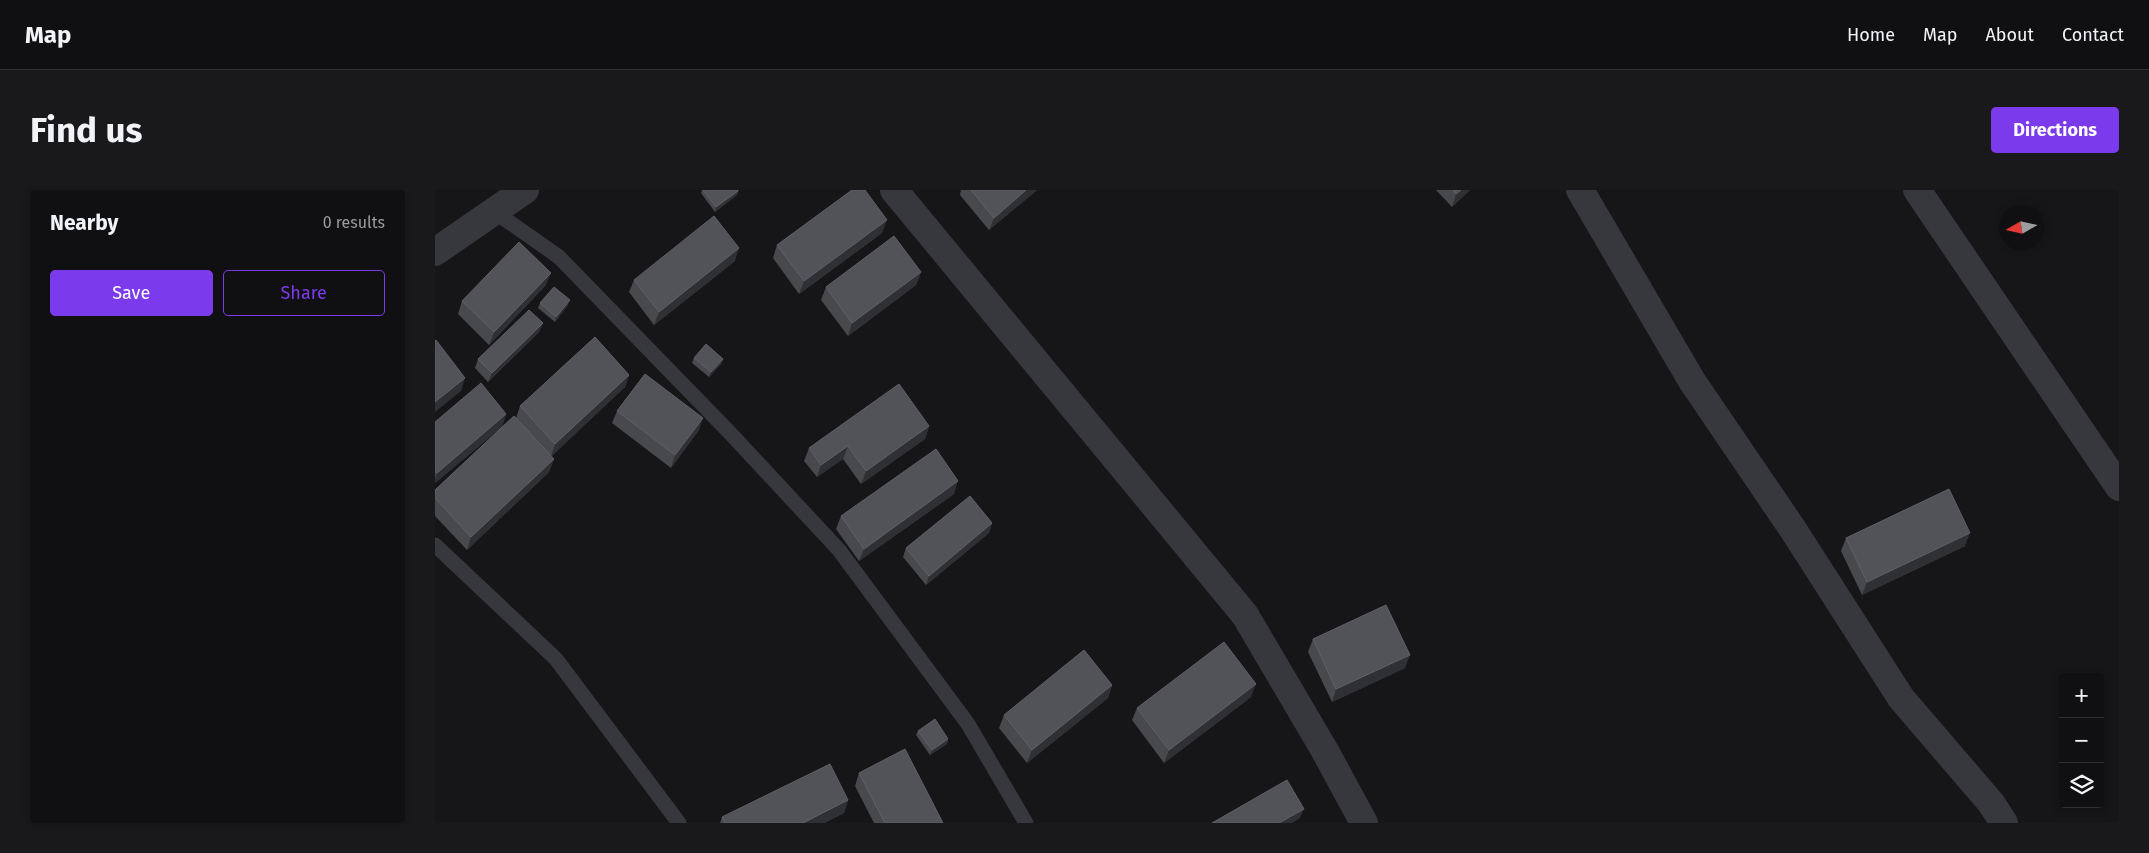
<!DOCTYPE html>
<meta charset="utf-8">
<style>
:root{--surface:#101012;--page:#19191b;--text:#f1f3f6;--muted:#9c9d9f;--line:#303032;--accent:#7c3aed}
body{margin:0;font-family:"Fira Sans",sans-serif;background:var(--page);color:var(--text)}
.controls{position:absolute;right:15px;bottom:15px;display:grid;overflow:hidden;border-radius:5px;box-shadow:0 2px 8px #0003}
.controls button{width:45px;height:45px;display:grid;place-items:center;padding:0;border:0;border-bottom:1px solid var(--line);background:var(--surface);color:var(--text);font:25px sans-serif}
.compass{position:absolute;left:1564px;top:15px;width:45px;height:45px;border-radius:50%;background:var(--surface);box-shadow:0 2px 8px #0003;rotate:261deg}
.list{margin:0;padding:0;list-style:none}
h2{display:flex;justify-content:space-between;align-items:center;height:65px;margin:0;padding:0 20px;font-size:21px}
h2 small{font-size:16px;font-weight:400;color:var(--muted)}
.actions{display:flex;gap:10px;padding:15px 20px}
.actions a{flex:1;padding:11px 0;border:1px solid var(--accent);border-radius:5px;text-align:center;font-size:18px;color:var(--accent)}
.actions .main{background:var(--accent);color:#fff}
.icon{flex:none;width:28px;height:28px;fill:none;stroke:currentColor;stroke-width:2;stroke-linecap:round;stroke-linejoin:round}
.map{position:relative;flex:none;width:1684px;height:633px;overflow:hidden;border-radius:5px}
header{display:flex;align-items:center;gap:30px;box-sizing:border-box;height:70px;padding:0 25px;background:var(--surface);border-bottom:1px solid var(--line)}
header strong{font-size:24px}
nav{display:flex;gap:28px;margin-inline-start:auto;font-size:18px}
.intro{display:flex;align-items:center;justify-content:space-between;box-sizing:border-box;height:120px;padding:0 30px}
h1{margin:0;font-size:35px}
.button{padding:12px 22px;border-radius:5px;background:var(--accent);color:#fff;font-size:18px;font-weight:700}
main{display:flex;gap:30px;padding:0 30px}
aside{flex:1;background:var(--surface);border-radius:5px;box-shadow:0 2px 8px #0003}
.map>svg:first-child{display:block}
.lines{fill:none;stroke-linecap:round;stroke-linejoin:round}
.service{stroke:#37383d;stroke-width:15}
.minor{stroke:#37383d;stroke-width:28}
.wall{fill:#47494d}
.shaded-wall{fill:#2f3033}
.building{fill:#525359;stroke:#5f6168}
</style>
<header>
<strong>Map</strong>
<nav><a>Home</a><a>Map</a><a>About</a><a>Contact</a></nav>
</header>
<div class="intro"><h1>Find us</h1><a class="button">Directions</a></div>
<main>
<aside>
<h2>Nearby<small>0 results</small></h2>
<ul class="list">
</ul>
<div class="actions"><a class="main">Save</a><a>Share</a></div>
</aside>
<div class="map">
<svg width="1684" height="633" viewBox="0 0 1684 633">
<rect width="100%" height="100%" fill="#161618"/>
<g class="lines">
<path class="service" d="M60,22L124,67L296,244L404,360L533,534L591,633
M0,355L121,469L244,633"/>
<path class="minor" d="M459,0L810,425L890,561L929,633
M1145,0L1257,191L1359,341L1466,508L1556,613L1569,633
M1482,0L1684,297
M0,62L90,0"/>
</g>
<path class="wall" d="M267,0H303V1L302,5L280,22L266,3Z
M526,0H602L554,40L525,5Z
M1001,0H1035L1017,17Z
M447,43L364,104L338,68L342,55Z
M300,71L219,135L194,102L199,90Z
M486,82L481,95L413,146L386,110L391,97Z
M111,95L54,155L23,124L27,111Z
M105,113L133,115L120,132L103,118Z
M108,133L104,142L53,192L40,178L43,169Z
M259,168L288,169L286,174L274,187L257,173Z
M194,185L190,197L116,266L119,269L114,282L32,360L0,326V300L81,228L85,216Z
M182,221L264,240L236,278L177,233Z
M71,224L67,237L0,293V232Z
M494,236L490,249L426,294L408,269L382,287L369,271L374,258Z
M519,304L424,371L401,339L406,326Z
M557,333L554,343L491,395L468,367L471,358Z
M1411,348L1530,356L1427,405L1406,361Z
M878,449L970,478L897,512L873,462Z
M677,495L673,508L592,573L564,538L569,525Z
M816,507L729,573L697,530L702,518Z
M483,541L513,549L512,554L495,565L481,545Z
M424,583L508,633H439L420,596Z
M413,610L409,623L389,633H285L287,627Z"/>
<path class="shaded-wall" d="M591,0H602L554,40L559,28Z
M1026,0H1035L1017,17L1021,4Z
M303,1L302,5L280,22L281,17Z
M452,30L447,43L364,104L369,91Z
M304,58L300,71L219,135L224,122Z
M486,82L481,95L413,146L417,133Z
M116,83L111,95L54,155L59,142Z
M135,110L133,115L120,132L121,127Z
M108,133L104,142L53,192L57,183Z
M288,169L286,174L274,187L276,182Z
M194,185L190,197L116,267L120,254Z
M30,188L26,201L0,222V212Z
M71,224L67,237L0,293V289L2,283Z
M268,228L264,240L236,278L240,265Z
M494,236L490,249L426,294L431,281Z
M413,256L408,269L382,287L386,275Z
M119,269L114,282L32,360L36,347Z
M523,291L519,304L424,371L429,359Z
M557,333L554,343L491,395L494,386Z
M1535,343L1530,356L1427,405L1432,392Z
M975,465L970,478L897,512L901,499Z
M821,494L816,507L729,573L734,560Z
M677,495L673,508L592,573L597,560Z
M513,549L512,554L495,565L497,560Z
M413,610L409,623L389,633H368Z
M869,619L865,628L857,633H844Z"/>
<path class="building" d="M268,0H303V1L281,17Z
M417,0H430L452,30L369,91L342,55Z
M536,0H591L559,28Z
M1018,0H1026L1021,4Z
M279,26L304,58L224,122L199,90Z
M459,46L486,82L417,133L391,97Z
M84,52L116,83L59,142L27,111Z
M119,97L135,110L121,127L105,113Z
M94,120L108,133L57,183L43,169Z
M160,147L194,185L120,254L85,216Z
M1,150L30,188L0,212V151Z
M271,154L288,169L276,182L259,168Z
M210,184L268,228L240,265L182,221Z
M46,193L71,224L2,283L0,280V232Z
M464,194L494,236L431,281L413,256L386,275L374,258Z
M79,226L119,269L36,347L0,308V300Z
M501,259L523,291L429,359L406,326Z
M1514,299L1535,343L1432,392L1411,348Z
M535,306L557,333L494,386L471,358Z
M951,415L975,465L901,499L878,449Z
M789,452L821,494L734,560L702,518Z
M649,460L677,495L597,560L569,525Z
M500,529L513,549L497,560L483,541Z
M470,559L508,633H450L424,583Z
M395,574L413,610L368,633H290L287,627Z
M852,590L869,619L844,633H777Z"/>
</svg>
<div class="controls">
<button>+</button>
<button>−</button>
<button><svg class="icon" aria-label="layers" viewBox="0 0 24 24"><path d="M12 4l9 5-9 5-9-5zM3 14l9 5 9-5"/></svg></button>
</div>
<svg class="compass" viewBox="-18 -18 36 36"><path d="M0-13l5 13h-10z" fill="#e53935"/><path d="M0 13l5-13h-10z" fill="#9c9d9f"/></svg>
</div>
</main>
